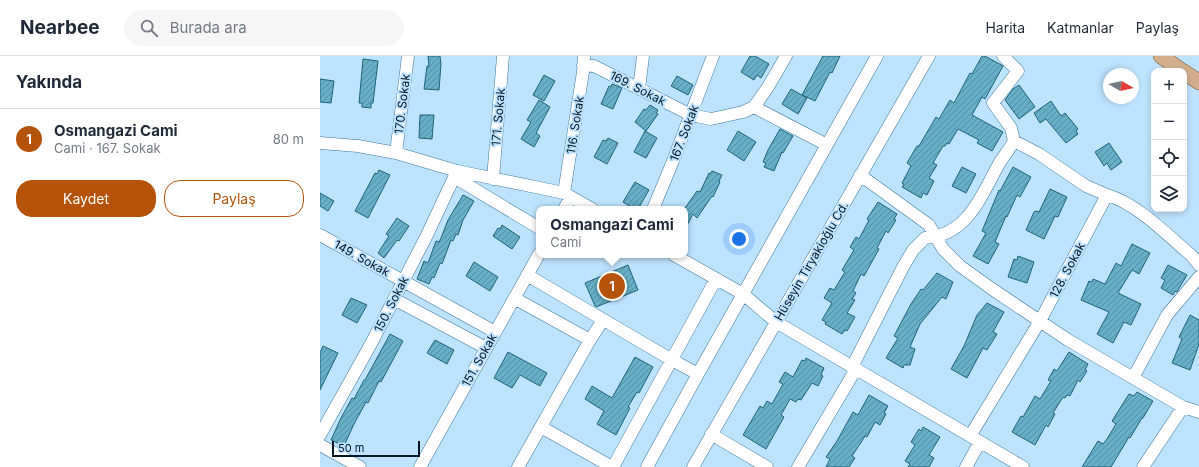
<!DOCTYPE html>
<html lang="tr">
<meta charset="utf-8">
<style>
:root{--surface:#fff;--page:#f6f6f7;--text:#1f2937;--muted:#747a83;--line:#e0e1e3;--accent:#b45309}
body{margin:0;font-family:Inter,sans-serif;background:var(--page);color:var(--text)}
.controls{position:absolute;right:12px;top:12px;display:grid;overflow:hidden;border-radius:8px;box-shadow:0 2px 6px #0003}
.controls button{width:36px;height:36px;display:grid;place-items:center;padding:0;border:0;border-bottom:1px solid var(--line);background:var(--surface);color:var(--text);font:20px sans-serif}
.compass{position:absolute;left:783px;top:12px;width:36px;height:36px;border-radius:50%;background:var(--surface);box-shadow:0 2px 6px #0003;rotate:99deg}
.scale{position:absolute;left:12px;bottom:10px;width:88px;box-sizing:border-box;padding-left:4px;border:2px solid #001626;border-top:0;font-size:11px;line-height:14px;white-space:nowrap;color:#001626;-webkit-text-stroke:3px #bee3ff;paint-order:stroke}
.you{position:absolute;left:419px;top:183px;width:14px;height:14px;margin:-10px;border:3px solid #fff;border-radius:50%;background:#1a73e8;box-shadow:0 0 0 6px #1a73e833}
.badge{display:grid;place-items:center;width:26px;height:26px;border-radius:50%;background:var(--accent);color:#fff;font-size:13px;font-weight:700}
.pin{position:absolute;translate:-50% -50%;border:2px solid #fff;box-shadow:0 1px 4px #0006}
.popup{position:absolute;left:216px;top:150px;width:152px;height:52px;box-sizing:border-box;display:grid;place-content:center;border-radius:8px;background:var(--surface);filter:drop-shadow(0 1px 3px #0005);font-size:13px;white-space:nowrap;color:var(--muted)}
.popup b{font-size:15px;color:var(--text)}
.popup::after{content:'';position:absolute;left:50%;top:100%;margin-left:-8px;border:8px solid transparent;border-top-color:var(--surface)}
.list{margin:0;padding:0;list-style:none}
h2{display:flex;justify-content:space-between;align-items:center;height:52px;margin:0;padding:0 16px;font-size:17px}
h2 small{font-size:13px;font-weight:400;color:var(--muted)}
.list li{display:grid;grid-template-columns:26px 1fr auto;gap:12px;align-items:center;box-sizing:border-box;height:60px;padding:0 16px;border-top:1px solid var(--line)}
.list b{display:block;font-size:15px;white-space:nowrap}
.list p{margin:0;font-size:13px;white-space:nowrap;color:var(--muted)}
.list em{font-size:13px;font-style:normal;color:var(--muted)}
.actions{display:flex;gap:8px;padding:12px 16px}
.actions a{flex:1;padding:9px 0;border:1px solid var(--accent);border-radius:16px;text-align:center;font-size:14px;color:var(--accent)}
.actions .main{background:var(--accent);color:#fff}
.icon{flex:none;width:22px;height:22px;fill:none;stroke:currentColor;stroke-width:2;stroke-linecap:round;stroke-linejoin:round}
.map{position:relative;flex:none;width:879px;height:411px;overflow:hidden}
header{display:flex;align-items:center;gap:24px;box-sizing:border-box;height:56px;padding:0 20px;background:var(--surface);border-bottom:1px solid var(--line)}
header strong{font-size:19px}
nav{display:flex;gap:22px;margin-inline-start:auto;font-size:14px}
.search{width:280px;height:36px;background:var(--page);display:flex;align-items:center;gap:10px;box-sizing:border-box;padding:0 14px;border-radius:22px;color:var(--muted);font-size:15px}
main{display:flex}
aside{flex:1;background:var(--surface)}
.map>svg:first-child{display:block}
.building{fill:url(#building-hatch);stroke:#1f6377}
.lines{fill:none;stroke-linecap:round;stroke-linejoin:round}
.minor-casing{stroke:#37769f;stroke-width:13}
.major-casing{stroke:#765637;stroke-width:16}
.minor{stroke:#fff;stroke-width:12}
.major{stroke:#d3ae8c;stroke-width:15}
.labels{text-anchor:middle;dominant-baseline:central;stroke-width:4;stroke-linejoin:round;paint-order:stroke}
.street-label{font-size:12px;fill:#001626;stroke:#bee3ff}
</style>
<header>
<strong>Nearbee</strong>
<div class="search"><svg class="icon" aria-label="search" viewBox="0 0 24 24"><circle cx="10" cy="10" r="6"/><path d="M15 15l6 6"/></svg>Burada ara</div>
<nav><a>Harita</a><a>Katmanlar</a><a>Paylaş</a></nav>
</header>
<main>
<aside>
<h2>Yakında<small></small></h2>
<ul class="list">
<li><span class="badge">1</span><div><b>Osmangazi Cami</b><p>Cami · 167. Sokak</p></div><em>80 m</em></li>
</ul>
<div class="actions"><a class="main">Kaydet</a><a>Paylaş</a></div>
</aside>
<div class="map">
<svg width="879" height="411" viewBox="0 0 879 411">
<defs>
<pattern id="building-hatch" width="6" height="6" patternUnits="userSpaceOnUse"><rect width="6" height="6" fill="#66afc6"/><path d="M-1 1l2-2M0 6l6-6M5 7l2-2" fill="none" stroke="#528da1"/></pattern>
</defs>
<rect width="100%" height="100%" fill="#bee3ff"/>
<path class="building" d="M108,0H120L121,8L119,34L104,33L107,10H109Z
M430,0H435L449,8L441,22L437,19L434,24L421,16Z
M503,0H520L512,17L510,16L495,45L482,39Z
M662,0H665L683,10L665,43L662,41L652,59L683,76L672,95L657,87L659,84L638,73L629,88L627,87L625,90H623L613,107L617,109L609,122L614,125L607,139L603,137L601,142L582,131L584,128L582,127L591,110L587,107L597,90H599L616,61L619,63L630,44L634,47L650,17L652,18Z
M43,3L58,5L53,47H51V52L42,51V47H39Z
M224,19L235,25L224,45L213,39Z
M357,20L373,29L368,39L351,30Z
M0,23L14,25L11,47L0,46Z
M292,28L302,32L293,53L281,48L289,30L291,31Z
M699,29L715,51L699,63L685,44L693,33Z
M471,33L487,42L478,58L462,48Z
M219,44L230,51L216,77L220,80L214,91L201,83L211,66L207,64Z
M731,45L741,60L745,57L758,73L756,75L758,78L746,87L726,63L720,67L714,57Z
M330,49L338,54L336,57L338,58L326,75L315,66L324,53L326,54Z
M100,59H114L112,83L99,82Z
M460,73L473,80L463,97L462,96L454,115L444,111L446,107L443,106L448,94Z
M325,75L337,82L326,102L314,96Z
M418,75L436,86L424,105L407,94Z
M288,82L298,87L287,108L274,101L283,84L286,85Z
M789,87L802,106L791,114L787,107L784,110L775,96Z
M642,111L656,118L646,137L632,130Z
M693,111L711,121L700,141L697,139L687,161L686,160L675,186L679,188L668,208L653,200L666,177L662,175L679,134L680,135Z
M59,114L70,119L48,162L35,155L55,117L57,118Z
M392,115L402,119L399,125L400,126L393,141L392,140L377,162L373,158L365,173V152L377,135L380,136L389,117L390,118Z
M315,126L329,134L318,153H315L303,146Z
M730,133L747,141L738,161L735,160L724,183L706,174L714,156L716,155L719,156Z
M0,137L14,145L8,155L0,150Z
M143,139L154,145L143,164L138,179L136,178L133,185L131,184L122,208L120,207L114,222L112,221L109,228L97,223L104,205L108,207L116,185L119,186L121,182L128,164Z
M558,146L577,158L574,163L576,164L568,177L566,175L557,192L559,193L544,220L541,218L533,235L536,237L532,243L535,244L527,257L535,261L527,275L525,274L522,278L505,268L506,266L502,264L512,247L504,242L510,232L514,234L525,216L522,214L534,194L530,191L536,181L539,183L549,164L547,163Z
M77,162L89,170L79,185L77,184L64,202L58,197L69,180L66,178Z
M182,169L200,181L192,193L173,180L178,172L180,173Z
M812,188L830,197L819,218L812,214L798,237L821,248L811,269L804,266L793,287L777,278L789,256L761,244L769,225L772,226L773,223L785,228L796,207L801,210Z
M698,200L714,206L707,227L688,221L694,203L697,204Z
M154,206L178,221L170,235L146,220Z
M308,209L318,234L276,251L275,250L265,227Z
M848,209L867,219L858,234L857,236L855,235L853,239L841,232L845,224L841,222Z
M617,217L633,226L626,243L622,241L600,268L590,291L595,293L590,309H584L583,312L566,302L578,282L574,280L591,248L601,233L603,234Z
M31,242L47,249L37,267L22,259Z
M667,247L684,256L673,276L677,278L667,294L663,292L647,322L631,313L644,290L657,259Z
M870,259L879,264V288L870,314L852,307L862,283L859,281Z
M70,278L83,285L61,326L59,325L48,347L46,346L34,368L24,390L11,384L21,362L32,342L34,343L44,324H45Z
M115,284L134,294L127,308L107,297Z
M3,290L18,297L0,334V297Z
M188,296L227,317L220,330L200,319L192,332L174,322Z
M749,296L768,308L765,314L767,315L760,326L758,324L750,340L747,339L745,342L743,341L733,357L735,358L728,371L726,369L715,389L692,376L701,360L703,361L715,340L720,343L731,325L728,324L734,313L737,315Z
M315,301L333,311L319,337L317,336L308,351L310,352L296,379L277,368L284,355L265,343L272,330L292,342Z
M486,302L504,312L501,319L503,320L498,330L492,327L481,344L478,343L476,346L470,343L461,359L464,361L446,393L423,379L440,350L443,352L447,345L452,348L463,328L459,326L465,316L473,321L482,304L485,305Z
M817,336L833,345L823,362H822L810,382L809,381L791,411H762L778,385L783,388L787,383L796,368L792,365L809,338L814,340Z
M549,339L568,350L564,357L566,358L560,369L555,366L547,381L545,380L542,385L532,400L535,402L529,411H506L510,403L506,401L517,385L533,356L538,359Z
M603,371L620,381L609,399L614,402L609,411H588L590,408L585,405L595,389L591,386L599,373L601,375Z"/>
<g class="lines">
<g class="minor-casing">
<path id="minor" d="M263,9L274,10L282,14L371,59L391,63L423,56L434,51L448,31L466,0
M319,33L323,0
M434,51L507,89
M0,87L38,90L76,97L137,115L244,137L272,153
M76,97L88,0
M540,119L609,169L623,193L640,210L672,233L748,284L863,351L879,356
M134,121L219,172
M173,123L183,0
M244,137L263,16L264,0
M787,139C818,148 847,179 872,200L879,209
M244,153L251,141
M333,153L353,105L393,0
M0,179L175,276
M354,199L423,238L456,266L703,411
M207,219L352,304L378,318
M194,242L270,284
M74,243L166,292
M532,311L583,211L593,194L605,182C649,179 661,139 680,106C685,99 690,92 694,85L691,72L673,47L698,15L683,0
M813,322L847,259L879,221
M221,371L292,411
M391,378L447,411
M0,379L52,286L107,179L137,115
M650,380L720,265L787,139L766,130L719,98L694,85
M0,389L40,411
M100,411L219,198
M198,411L270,284L283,264
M293,411L396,223
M327,411L378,318L557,0
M373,411L609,0
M478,411L536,313
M646,411L660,386
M823,411L863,351"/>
</g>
<g class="major-casing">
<path id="major" d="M841,0L862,15
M864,16L879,26"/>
</g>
<use href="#minor" class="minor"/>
<use href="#major" class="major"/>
</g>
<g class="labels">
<g class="street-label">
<text transform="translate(318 32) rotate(27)">169. Sokak</text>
<text transform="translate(82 48) rotate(-83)">170. Sokak</text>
<text transform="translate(178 61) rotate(-85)">171. Sokak</text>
<text transform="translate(255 69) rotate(-81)">116. Sokak</text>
<text transform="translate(364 77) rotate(-69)">167. Sokak</text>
<text transform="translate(42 202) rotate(29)">149. Sokak</text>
<text transform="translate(491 205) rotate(-60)">Hüseyin Tiryakioğlu Cd.</text>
<text transform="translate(747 214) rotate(-62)">128. Sokak</text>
<text transform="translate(71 248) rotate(-63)">150. Sokak</text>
<text transform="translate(159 304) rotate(-61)">151. Sokak</text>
</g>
</g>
</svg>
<div class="controls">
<button>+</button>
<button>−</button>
<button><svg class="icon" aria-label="locate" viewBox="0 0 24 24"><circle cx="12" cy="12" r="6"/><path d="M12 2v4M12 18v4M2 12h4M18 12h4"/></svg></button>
<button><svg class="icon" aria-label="layers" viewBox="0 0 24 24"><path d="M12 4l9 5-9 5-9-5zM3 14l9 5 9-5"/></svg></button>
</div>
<svg class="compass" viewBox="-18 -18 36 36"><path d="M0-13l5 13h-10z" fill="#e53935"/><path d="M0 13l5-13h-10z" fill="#747a83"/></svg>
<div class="scale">50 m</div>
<div class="you"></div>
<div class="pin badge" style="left:292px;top:230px">1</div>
<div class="popup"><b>Osmangazi Cami</b>Cami</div>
</div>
</main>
